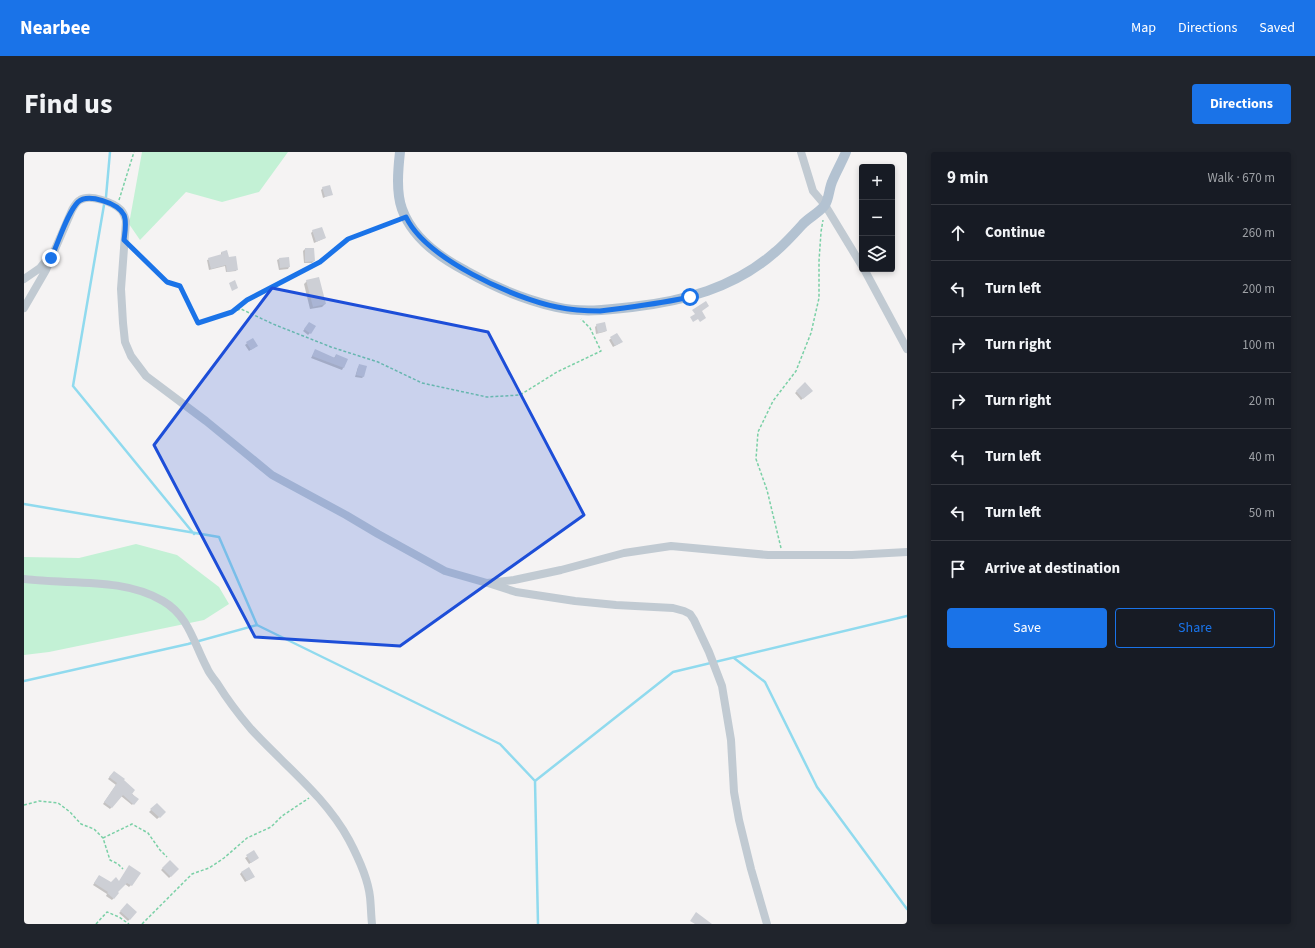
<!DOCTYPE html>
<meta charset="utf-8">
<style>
:root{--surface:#171b24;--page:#20242c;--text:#f1f3f6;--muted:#9ea1a6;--line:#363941;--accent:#1a73e8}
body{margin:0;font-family:"Source Sans 3",sans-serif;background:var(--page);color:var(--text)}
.controls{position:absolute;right:12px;top:12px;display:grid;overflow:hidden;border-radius:4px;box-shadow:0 2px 6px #0003}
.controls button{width:36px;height:36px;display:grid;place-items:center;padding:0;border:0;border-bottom:1px solid var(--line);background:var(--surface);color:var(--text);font:20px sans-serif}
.stop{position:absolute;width:12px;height:12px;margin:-9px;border:3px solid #1a73e8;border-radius:50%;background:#fff}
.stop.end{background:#1a73e8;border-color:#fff;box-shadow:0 1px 4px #0008}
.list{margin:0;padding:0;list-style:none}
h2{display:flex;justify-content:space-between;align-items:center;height:52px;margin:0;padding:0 16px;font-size:17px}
h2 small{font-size:13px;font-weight:400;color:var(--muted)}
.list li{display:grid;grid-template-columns:26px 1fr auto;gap:12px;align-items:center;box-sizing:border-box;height:56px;padding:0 16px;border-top:1px solid var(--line)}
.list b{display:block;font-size:15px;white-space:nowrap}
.list em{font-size:13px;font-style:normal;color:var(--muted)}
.actions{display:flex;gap:8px;padding:12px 16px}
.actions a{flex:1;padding:9px 0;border:1px solid var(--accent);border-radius:4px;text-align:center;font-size:14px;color:var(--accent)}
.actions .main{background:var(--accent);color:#fff}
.icon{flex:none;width:22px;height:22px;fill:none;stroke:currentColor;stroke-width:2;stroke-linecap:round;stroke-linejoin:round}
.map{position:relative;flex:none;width:883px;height:772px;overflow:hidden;border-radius:4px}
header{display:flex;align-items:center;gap:24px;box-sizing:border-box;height:56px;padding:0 20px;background:var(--accent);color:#fff}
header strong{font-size:19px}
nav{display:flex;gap:22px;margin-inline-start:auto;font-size:14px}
.intro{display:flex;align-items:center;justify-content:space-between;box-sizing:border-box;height:96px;padding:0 24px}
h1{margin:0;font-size:28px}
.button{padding:10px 18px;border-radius:4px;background:var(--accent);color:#fff;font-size:14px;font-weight:700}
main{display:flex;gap:24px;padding:0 24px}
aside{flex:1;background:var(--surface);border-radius:4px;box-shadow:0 2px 6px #0003}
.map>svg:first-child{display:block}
.green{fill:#c3f1d5}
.shadow{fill:#0003}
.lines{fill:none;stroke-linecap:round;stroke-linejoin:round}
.stream{stroke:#90daee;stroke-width:2.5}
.building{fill:#cdcfd5}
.path{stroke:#7ad0a6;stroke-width:1.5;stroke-dasharray:3 2;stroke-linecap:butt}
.minor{stroke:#c1cad2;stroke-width:8}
.major{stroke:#b3c2d1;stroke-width:10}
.route{stroke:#1a73e8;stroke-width:5}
.marked{fill:#1d4ed8;fill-opacity:0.2;stroke:#1d4ed8;stroke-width:3;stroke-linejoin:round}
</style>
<header>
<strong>Nearbee</strong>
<nav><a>Map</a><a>Directions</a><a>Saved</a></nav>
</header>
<div class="intro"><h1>Find us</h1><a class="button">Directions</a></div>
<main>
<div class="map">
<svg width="883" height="772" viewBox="0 0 883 772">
<rect width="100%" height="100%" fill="#f5f3f3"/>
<path class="green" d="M118,0H264L235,40L198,50L162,40L116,88L105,72Z
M112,392L153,403L195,435L205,452L180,468L25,500L0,503V405L55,406Z"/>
<path class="shadow" d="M299,36L308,42L299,46L297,38Z
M289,79L301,86L290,91L287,81Z
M281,97L290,109L288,111H280L279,99Z
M197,100L205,107L213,117L212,119L202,120L201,114L185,118L183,108L197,103Z
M255,107L265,115L264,117L255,118L253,108Z
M283,129L301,152L298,155L286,157L280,132Z
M284,173L286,181L284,183L279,179Z
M573,173L582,179L580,180L572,182L571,175Z
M593,182L596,191L589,195L585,188Z
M228,187L231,195L225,199L221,193Z
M291,199L310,206L312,203L323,208L318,218L287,206Z
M336,213L339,225L338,226L331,225L334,215Z
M781,232L788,239L777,248L771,241Z
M89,621L113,647L108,653L97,644L86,657L79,652L92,633L84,627Z
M133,652L141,660L133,667L125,660Z
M230,700L234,706L225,712L221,706Z
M146,709L154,717L145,726L137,718Z
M104,716L107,733L105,735L101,732L93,740L94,741L88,748L82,744L83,742L69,733L75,724L87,732L95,730Z
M218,720L228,726L221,730L216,722Z
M103,753L111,761L104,769L95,761Z"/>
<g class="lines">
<path class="stream" d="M82,45L86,0
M80,53L49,234L170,382
M0,352L195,385L233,473L476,592L511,629L514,772
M710,506L741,530L793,635L883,757
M0,529L164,492L233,473
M511,629L649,520L883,464"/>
</g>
<path class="building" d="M306,33L309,43L301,45L298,35Z
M298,75L302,86L292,90L288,78Z
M281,96H290L291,109L281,110Z
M203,98L205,105L212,104L214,118L203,120L202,113L187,117L184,106L198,102L197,100Z
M265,105L266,115L256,116L255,106Z
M295,125L302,152L289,155L282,128Z
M211,128L214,136L208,139L205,131Z
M682,149L685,154L678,159L682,166L676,170L674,167L669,170L666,165L671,162L668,158Z
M285,170L292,174L287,182L280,177Z
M581,170L583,179L574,181L572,172Z
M593,181L599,190L591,194L586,185Z
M229,186L234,194L227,198L222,190Z
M291,197L311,206L312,202L324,207L320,216L288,204Z
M335,212L343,214L340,225L332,223Z
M781,230L789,239L779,247L772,239Z
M90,619L101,627L100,628L111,638L108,642L115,647L110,653L99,643L88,656L80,650L93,631L85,625Z
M133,651L142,660L136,666L126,657Z
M230,698L235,706L227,711L222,703Z
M146,708L155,717L147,725L138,716Z
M105,713L117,721L108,734L103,731L94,740L95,741L90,747L83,741L84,740L70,731L75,723L87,730L92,725L95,729Z
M225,715L231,725L223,729L217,720Z
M103,751L113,760L106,768L96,759Z
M672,760L688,772H671L666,769Z"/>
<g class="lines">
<path class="path" d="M95,48L110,0
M108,96L143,130L156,134L173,171L217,157L249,172L307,195L354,210L398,231L463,245L496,243L533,220L577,199L566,176L557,167
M209,159L223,148L296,111L324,87L374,68
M757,396L743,338L732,307L734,280L749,249L772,219L787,181L795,146V109L797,80L799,68
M0,653L15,649L34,651L46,660L57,672L70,677L79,686L86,708L94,712L99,717
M79,686L108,672L124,681L136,698L143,705
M72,772L83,760L95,765L105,772
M118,772L168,722L185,716L200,706L223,686L247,675L258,664L285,646"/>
<path class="minor" d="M777,0L789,39L801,53L838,114
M840,117L883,197
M0,127L16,116L24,106
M0,156L22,118L48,58C50,55 52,50 56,48C66,42 89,50 97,58C100,61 101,65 102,69L97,137L99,171L101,190L107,204L122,224L182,269L248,323L322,363L354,382L421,419L463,431L490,428L537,418L600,401L647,394L744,403H828L883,400
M0,427C45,433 99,425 139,449C165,464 170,492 183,516C185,521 189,526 193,531C203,547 215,563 227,577C261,614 301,644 325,688C334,705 344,726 346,745C347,754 347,763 348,772
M464,431L492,440L551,449L592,453L649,456L660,459L666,462L670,468L685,500L698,534L707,588L710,640L715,668L727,717L743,772"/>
<path class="major" d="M376,0C374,18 372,40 378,57C388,85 417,106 442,119C470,135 502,148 532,155C557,161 583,158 608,155C660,149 710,136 750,101C760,93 769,83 778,73C784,66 795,61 801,53C805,47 805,37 808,30C812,20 818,10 822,0"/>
</g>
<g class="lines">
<path class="route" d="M27,106C34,92 43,61 54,50C64,41 94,51 100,63C103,70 101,80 100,88L143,130L156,134L174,171L208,160L223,148L296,110L324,87L382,65C402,107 489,146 533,155C547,158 562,159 576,159C584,158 592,157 600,156C622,153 644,150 666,145"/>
</g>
<path class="marked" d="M248,136L464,180L560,363L376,494L231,485L130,293Z"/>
</svg>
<div class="controls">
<button>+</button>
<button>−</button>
<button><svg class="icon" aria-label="layers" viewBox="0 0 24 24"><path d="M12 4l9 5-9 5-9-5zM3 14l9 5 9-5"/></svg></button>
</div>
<div class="stop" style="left:666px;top:145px"></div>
<div class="stop end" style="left:27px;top:106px"></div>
</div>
<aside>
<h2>9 min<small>Walk · 670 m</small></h2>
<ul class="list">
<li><svg class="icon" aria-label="ahead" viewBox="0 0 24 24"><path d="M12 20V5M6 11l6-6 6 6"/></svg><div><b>Continue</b></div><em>260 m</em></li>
<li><svg class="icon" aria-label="left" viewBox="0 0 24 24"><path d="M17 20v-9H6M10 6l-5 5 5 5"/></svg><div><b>Turn left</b></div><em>200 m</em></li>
<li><svg class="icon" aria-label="right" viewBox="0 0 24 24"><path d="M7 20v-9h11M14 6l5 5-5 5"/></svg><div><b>Turn right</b></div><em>100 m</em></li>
<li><svg class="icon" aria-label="right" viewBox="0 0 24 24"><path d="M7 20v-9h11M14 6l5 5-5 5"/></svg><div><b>Turn right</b></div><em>20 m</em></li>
<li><svg class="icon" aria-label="left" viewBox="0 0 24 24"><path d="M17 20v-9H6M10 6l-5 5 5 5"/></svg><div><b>Turn left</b></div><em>40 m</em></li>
<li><svg class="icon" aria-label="left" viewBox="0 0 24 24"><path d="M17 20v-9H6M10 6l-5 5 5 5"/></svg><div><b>Turn left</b></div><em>50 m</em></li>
<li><svg class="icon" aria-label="arrive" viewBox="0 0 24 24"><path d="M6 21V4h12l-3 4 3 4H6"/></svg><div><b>Arrive at destination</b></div></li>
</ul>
<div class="actions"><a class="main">Save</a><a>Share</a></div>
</aside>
</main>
